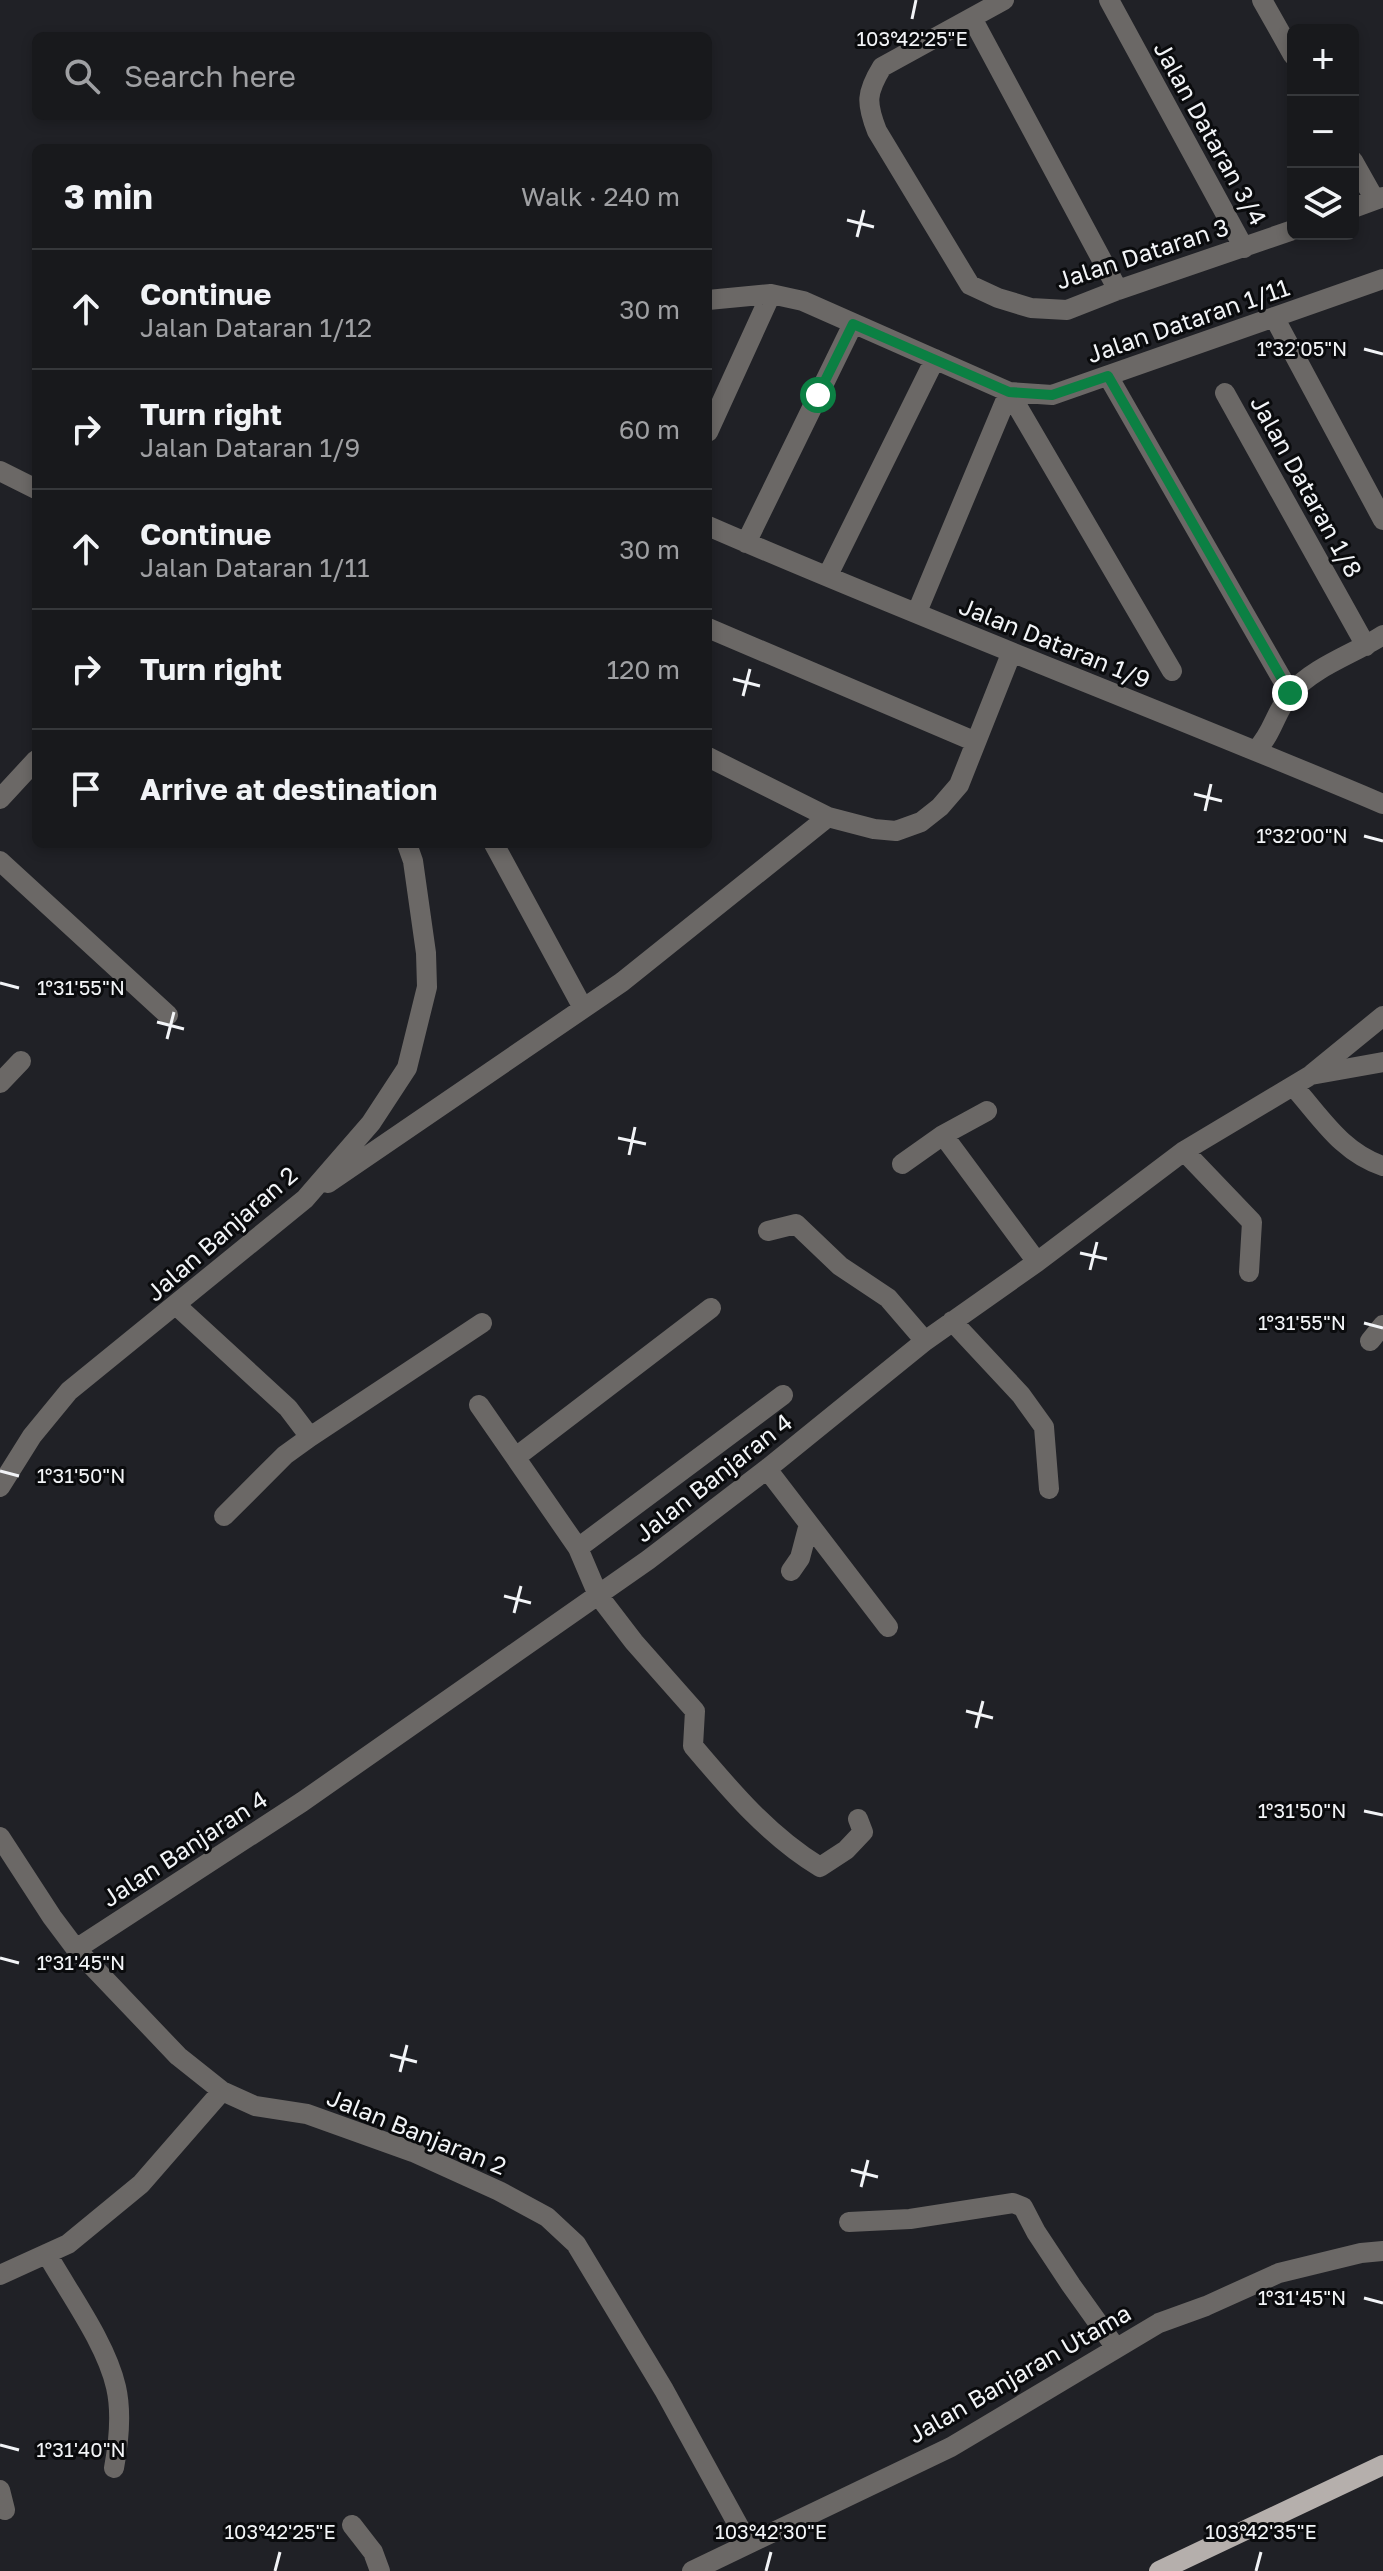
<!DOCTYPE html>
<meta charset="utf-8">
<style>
:root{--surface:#18191c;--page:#212225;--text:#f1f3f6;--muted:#9fa0a3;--line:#36383b}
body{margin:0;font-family:"Golos Text",sans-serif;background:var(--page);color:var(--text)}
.controls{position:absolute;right:24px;top:24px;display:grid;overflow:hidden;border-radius:12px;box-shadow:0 4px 12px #0003}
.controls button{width:72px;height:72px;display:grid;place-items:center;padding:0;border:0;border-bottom:2px solid var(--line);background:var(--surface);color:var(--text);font:40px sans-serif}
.stop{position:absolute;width:24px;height:24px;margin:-18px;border:6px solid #0b8043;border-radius:50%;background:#fff}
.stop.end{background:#0b8043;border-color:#fff;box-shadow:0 2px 8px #0008}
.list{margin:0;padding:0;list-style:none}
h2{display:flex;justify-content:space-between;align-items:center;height:104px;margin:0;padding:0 32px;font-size:34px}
h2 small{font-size:26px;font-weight:400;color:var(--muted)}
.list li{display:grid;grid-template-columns:52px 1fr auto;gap:24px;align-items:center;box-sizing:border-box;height:120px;padding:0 32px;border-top:2px solid var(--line)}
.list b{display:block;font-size:30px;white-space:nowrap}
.list p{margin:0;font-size:26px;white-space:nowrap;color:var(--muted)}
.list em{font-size:26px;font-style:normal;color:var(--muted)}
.icon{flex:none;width:44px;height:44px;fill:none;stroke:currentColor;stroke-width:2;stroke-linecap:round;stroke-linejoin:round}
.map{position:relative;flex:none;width:1383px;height:2571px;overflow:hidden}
.search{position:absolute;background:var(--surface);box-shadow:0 4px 12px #0003;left:32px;top:32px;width:680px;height:88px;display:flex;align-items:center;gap:20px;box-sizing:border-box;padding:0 28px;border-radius:12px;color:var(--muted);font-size:30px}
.panel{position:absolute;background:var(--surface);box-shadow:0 4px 12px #0003;left:32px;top:144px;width:680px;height:704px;border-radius:12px}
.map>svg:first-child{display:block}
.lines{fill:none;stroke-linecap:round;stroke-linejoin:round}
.minor{stroke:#6b6866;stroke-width:20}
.major{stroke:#b5afac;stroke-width:20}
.route{stroke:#0b8043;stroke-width:10}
.ticks{fill:none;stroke:#f2f4f7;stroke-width:3}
.labels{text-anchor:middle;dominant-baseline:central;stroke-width:6;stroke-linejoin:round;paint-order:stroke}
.street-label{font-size:24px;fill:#f2f4f7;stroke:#0a0b0d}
.ticks-label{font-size:20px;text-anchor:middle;fill:#f2f4f7;stroke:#0a0b0d;stroke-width:6;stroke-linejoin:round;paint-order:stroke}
</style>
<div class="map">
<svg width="1383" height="2571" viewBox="0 0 1383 2571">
<rect width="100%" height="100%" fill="#202126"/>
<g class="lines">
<path class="minor" d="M1004,0L882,67C866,93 866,103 877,131L970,285L998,298L1031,308L1067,310L1118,290L1293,230
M1109,0L1244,248
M1262,0L1293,55
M972,18L1118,290
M1353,161L1375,200
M1353,208L1383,197
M708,300L771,294L803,301L1009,392L1052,395L1383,279
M1274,317L1383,520
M1108,376L1290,693
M1009,392L1172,671
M1225,393L1366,646
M708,432L771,294
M0,471L36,489
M708,526C931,623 1159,709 1383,804
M746,543L853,324
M828,575L935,359
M917,612L1009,392
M708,628L976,742
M1256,750C1273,734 1276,709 1292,692C1315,666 1354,654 1383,635
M708,757L828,817L874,829L896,831L921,822L940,807L959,785L1011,654
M0,799L36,760
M494,844L583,1008
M0,861L168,1015
M1312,1074L1383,1016
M0,1083L21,1061
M1293,1086C1321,1117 1341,1152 1383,1166
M987,1111L943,1135L1037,1262
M1184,1151L1252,1222L1249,1272
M902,1164L943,1135
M328,1183L622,982L828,817
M768,1231L796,1224L840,1266L888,1298L925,1341
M177,1306L288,1408L310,1437L285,1455L224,1516
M952,1321L1021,1395L1044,1427L1049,1489
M1370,1341L1383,1325
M479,1405L578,1548L598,1595L634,1642L695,1711L693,1746C731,1791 769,1836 820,1867L846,1850L863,1832L858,1819
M310,1437L482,1323
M516,1457L711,1308
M767,1469L888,1627
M0,1487L32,1436L69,1391L305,1199L371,1123L407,1068L427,987L426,953L413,861L407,844
M578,1548L783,1395
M791,1571L800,1558L809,1524
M0,1837L52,1917L76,1949L178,2056L222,2091L255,2106L307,2114L413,2152L499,2191L547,2217L576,2244L664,2390L748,2543
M76,1949L302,1802L648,1560L767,1469L925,1341L1037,1262L1184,1151L1311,1075L1383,1062
M849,2222L910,2219L1013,2203L1023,2207L1036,2232L1071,2285L1116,2348
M47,2254C69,2293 106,2343 116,2387C122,2413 119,2441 114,2468
M0,2275L68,2244L141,2184L222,2091
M0,2490L5,2510
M352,2525L373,2552L380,2571
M692,2571L951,2447L1159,2323L1206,2306L1279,2273L1361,2253L1383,2251"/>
<path class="major" d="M1159,2571L1383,2465"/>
</g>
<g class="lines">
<path class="route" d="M818,395L853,324L1009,392L1052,395L1108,376L1290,693"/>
</g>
<path class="ticks" d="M912,19L916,0M847,220L874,227M857,237L864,210M1364,349L1383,354M733,679L760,686M743,696L750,669M1194,794L1222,801M1205,811L1211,784M1364,836L1383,841M0,983L19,988M157,1022L184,1029M167,1039L174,1012M618,1138L646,1144M629,1155L635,1127M1080,1253L1107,1259M1090,1270L1097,1242M1364,1323L1383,1328M0,1471L19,1476M504,1596L531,1603M514,1613L521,1586M966,1711L993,1718M976,1728L983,1701M1364,1811L1383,1815M0,1958L19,1963M390,2055L417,2062M400,2072L407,2045M851,2170L878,2177M861,2187L868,2160M1364,2298L1383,2303M0,2445L19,2450M275,2571L280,2552M766,2571L771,2552M1256,2571L1261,2552"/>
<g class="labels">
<g class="street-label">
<text transform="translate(1211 133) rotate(61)">Jalan Dataran 3/4</text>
<text transform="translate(1142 253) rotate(-18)">Jalan Dataran 3</text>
<text transform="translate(1188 320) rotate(-19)">Jalan Dataran 1/11</text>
<text transform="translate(1307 486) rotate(61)">Jalan Dataran 1/8</text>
<text transform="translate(1055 642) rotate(22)">Jalan Dataran 1/9</text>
<text transform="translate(221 1233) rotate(-41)">Jalan Banjaran 2</text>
<text transform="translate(713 1477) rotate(-38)">Jalan Banjaran 4</text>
<text transform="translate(184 1848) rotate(-33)">Jalan Banjaran 4</text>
<text transform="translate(417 2131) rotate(22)">Jalan Banjaran 2</text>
<text transform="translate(1019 2373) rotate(-30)">Jalan Banjaran Utama</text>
</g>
</g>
<g class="ticks-label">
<text x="912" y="46">103°42'25"E</text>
<text x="1302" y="356">1°32'05"N</text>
<text x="1302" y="843">1°32'00"N</text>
<text x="81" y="995">1°31'55"N</text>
<text x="1302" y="1330">1°31'55"N</text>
<text x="81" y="1483">1°31'50"N</text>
<text x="1302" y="1818">1°31'50"N</text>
<text x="81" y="1970">1°31'45"N</text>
<text x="1302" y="2305">1°31'45"N</text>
<text x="81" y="2457">1°31'40"N</text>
<text x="280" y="2539">103°42'25"E</text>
<text x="771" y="2539">103°42'30"E</text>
<text x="1261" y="2539">103°42'35"E</text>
</g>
</svg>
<div class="controls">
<button>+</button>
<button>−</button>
<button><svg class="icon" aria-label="layers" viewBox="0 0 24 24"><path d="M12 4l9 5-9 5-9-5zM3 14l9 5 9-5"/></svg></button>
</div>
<div class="stop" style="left:818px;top:395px"></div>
<div class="stop end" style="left:1290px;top:693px"></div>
<div class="search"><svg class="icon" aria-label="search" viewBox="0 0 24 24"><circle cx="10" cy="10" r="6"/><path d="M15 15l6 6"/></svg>Search here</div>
<section class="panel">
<h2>3 min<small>Walk · 240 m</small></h2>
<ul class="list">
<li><svg class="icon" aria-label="ahead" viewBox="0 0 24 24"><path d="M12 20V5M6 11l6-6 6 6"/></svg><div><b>Continue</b><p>Jalan Dataran 1/12</p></div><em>30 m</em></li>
<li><svg class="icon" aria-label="right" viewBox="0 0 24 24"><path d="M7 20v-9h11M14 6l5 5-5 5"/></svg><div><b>Turn right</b><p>Jalan Dataran 1/9</p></div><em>60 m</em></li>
<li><svg class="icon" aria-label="ahead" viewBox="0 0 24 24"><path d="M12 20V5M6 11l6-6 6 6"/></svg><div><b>Continue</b><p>Jalan Dataran 1/11</p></div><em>30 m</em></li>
<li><svg class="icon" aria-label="right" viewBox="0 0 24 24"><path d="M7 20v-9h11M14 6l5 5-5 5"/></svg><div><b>Turn right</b></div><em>120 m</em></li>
<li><svg class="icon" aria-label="arrive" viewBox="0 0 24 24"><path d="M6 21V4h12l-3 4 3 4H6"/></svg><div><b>Arrive at destination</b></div></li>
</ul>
</section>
</div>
